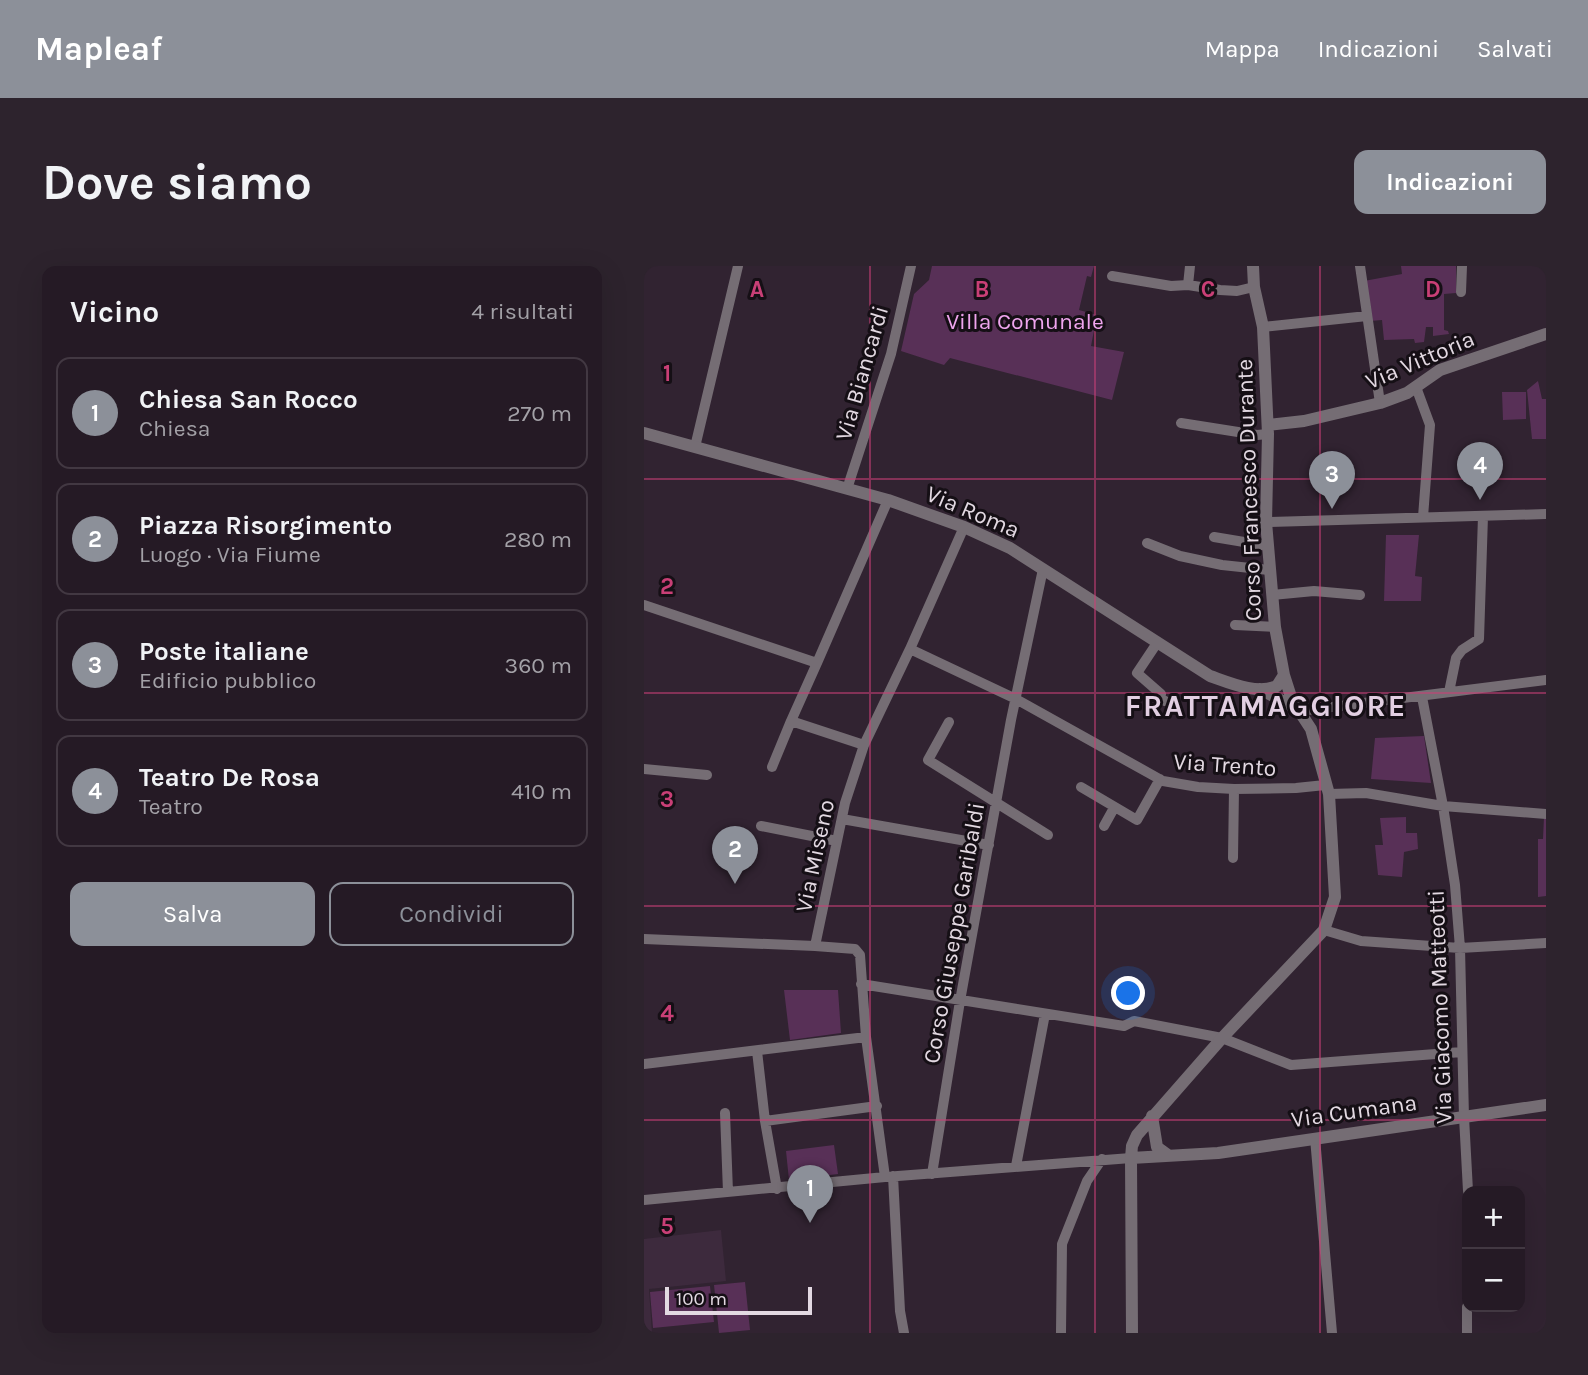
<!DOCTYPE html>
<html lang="it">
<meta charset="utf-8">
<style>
:root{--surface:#251a25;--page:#2d232d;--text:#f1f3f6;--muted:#a3a1a7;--line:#423842;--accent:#8c9099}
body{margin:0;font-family:Karla,sans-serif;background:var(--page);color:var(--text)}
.controls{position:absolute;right:21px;bottom:21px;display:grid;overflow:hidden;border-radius:14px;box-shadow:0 7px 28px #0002}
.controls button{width:63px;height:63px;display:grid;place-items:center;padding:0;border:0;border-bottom:2px solid var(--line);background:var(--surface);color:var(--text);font:35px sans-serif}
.scale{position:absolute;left:21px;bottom:18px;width:147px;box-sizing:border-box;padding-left:7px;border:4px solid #e3d9e2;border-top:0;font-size:19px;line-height:24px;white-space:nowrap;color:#e3d9e2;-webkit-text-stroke:5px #150f15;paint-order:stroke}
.you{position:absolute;left:485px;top:728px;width:24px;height:24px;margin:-18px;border:5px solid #fff;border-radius:50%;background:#1a73e8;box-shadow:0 0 0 10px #1a73e833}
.badge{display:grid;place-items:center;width:46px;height:46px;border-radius:50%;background:var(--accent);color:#fff;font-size:23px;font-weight:700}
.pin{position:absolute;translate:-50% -58px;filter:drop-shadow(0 2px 4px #0008)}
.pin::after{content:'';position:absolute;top:37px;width:24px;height:21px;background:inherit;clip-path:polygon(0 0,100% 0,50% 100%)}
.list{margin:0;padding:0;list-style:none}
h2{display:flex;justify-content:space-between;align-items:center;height:91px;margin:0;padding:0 28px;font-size:30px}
h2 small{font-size:23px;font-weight:400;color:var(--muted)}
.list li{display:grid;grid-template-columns:46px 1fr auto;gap:21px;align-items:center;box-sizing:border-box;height:112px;margin:0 14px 14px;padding:0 14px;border:2px solid var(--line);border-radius:14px}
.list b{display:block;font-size:26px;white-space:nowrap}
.list p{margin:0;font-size:23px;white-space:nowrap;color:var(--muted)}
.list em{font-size:23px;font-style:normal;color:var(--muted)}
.actions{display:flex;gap:14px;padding:21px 28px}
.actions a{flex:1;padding:16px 0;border:2px solid var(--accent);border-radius:14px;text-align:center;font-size:24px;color:var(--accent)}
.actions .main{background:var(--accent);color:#fff}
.map{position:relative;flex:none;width:902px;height:1067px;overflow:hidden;border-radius:14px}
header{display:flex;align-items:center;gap:42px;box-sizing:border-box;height:98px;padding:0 35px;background:var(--accent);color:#fff}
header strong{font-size:33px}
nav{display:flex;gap:38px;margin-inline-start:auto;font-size:24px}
.intro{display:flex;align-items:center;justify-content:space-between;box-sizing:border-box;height:168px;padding:0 42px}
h1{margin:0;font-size:49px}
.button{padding:18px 32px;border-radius:14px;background:var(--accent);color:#fff;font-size:24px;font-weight:700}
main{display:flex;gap:42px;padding:0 42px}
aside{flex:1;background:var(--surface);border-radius:14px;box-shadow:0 7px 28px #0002}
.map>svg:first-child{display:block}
.built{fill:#3d2a3d}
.green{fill:#583057}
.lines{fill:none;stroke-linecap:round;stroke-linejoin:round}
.minor{stroke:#756d74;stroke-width:10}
.tertiary{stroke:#756d74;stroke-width:12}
.grid{fill:none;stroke:#c93f76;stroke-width:2;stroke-opacity:0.55}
.labels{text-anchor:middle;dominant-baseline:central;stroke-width:6;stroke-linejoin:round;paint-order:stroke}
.park-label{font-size:23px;fill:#efa5ee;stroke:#150f15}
.street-label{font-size:23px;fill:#e3d9e2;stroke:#150f15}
.district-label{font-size:30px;font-weight:bold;letter-spacing:2px;fill:#e2cfe2;stroke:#150f15}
.grid-label{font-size:23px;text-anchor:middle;font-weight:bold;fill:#c93f76;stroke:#150f15;stroke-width:6;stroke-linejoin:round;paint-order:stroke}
</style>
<header>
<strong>Mapleaf</strong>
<nav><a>Mappa</a><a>Indicazioni</a><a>Salvati</a></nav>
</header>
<div class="intro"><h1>Dove siamo</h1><a class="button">Indicazioni</a></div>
<main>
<aside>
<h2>Vicino<small>4 risultati</small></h2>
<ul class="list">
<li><span class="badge">1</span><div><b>Chiesa San Rocco</b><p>Chiesa</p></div><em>270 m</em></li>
<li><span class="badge">2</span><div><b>Piazza Risorgimento</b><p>Luogo · Via Fiume</p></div><em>280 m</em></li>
<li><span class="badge">3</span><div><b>Poste italiane</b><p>Edificio pubblico</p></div><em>360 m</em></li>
<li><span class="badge">4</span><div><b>Teatro De Rosa</b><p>Teatro</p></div><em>410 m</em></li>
</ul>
<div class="actions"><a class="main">Salva</a><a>Condividi</a></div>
</aside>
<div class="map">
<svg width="902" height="1067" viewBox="0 0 902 1067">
<rect width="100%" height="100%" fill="#312331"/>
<path class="built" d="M77,964L82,1015L5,1023L8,1067H0V973Z"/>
<path class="green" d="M288,0H450L447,11L443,10L435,44L453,49L447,80L480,86L468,134L306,92L300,99L257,85L270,28L285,14Z
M757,0H812V27L800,28V64L804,65L805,68L789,70V61H782L780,76L771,77L770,73L740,74L738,54L726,55L720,15L758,8Z
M894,115L898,133H902V173H888L883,124Z
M858,126H882V153L859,154Z
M742,269H775L771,310L778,311L777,335H740Z
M780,470L787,517L727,513L731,472Z
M902,550V630L894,631V573H899L900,551Z
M762,551V567H773L774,583L760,586L758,611L734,609L731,579H739L736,552Z
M140,724H194L197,767L146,774Z
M190,879L194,908L145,914L142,885Z
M101,1016L106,1064L75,1067L70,1019Z
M66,1020L70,1056L9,1062L6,1026Z"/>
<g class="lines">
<path class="minor" d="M716,0L736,137
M468,10L527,20L544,19L576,24L593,25L610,21
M544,19L546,0
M817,26L818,0
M619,61L723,50
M772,121L786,159L779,251
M537,157L613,169L624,168
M51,181L94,0
M203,223L247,88L267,0
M622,256L902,248
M570,271L624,280
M503,277L536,290L578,299L625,304
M628,329L670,325L716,329
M0,339L173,397L244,234
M591,359L631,361
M513,377L493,407L517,428L516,433L521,435
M266,383L372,433L519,515L554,521L590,523L652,522L681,519
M173,397L147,455L220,479
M805,426L812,392L818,384L835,373L839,250
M778,431L799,540L811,619L816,682L820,851L824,925
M656,445L902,414
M305,456L284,494L404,569
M128,501L147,455
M0,503L63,509
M437,521L493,554L516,513
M685,528L722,527L799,540L902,548
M198,553L345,579
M117,560L193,575
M460,560L470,542
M589,592L590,523
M680,664L717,675L816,682L902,677
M0,673L171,680
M217,718L480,760L490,755L578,772L647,799L818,786
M113,785L121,855L133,923
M0,798L222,771
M81,847L84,926
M121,855L233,840
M671,872L688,1067
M372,900L401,748
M288,908L316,735L367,454L399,303
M249,910L256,1045L260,1067
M241,911L222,771L216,689L211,683L171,680L201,537L220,479L266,383L320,261
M0,934L241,911L487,892
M417,1067L418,978L443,915L458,893
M823,1067V1041"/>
<path class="tertiary" d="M624,159L660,155L736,137L763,127L796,104L902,68
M0,167L244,234L320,261L366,282L566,410C586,417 613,429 633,420L640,409
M616,423L655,444
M508,850L513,881L524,889
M487,892L574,887L902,839
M488,1067L487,892L488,880L493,869L578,772L680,664L691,631L685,528L667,463L648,434L640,409L631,361L622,256L624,168L619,61L610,21L609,0"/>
</g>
<path class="grid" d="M226,0V1067M451,0V1067M676,0V1067M0,213H902M0,427H902M0,640H902M0,854H902"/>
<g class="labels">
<g class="park-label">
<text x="381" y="55">Villa Comunale</text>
</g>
<g class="street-label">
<text transform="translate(776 94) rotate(-23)">Via Vittoria</text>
<text transform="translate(218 107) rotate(-74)">Via Biancardi</text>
<text transform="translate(605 224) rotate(-92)">Corso Francesco Durante</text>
<text transform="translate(329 246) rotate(23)">Via Roma</text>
<text transform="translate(581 499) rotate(4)">Via Trento</text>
<text transform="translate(171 590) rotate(-78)">Via Miseno</text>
<text transform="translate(310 667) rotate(-80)">Corso Giuseppe Garibaldi</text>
<text transform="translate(796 741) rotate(-92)">Via Giacomo Matteotti</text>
<text transform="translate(710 845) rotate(-8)">Via Cumana</text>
</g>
<g class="district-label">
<text x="622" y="440">FRATTAMAGGIORE</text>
</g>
</g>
<g class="grid-label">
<text x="113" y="31">A</text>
<text x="338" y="31">B</text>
<text x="564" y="31">C</text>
<text x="789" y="31">D</text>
<text x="23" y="115">1</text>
<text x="23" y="328">2</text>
<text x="23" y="541">3</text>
<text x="23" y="755">4</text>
<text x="23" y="968">5</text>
</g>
</svg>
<div class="controls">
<button>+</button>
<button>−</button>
</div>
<div class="scale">100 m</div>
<div class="you"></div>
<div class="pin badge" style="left:166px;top:957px">1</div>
<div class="pin badge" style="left:91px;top:618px">2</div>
<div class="pin badge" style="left:688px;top:243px">3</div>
<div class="pin badge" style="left:836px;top:234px">4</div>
</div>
</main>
